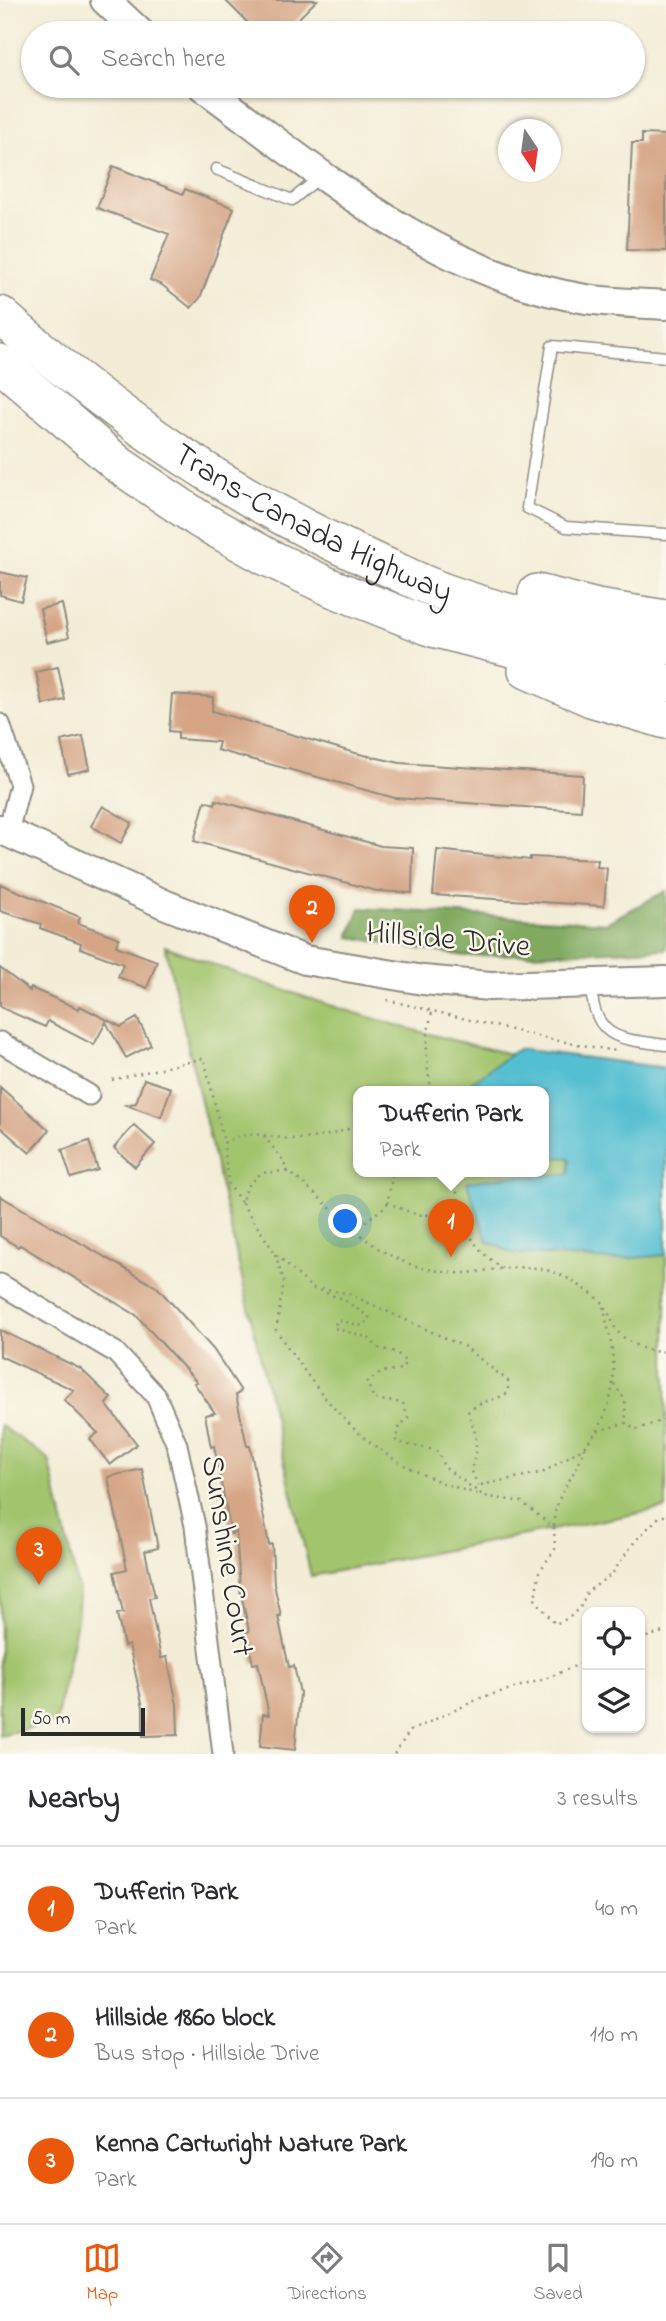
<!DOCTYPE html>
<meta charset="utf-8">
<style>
:root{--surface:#fff;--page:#f7f7f7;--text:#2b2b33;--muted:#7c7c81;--line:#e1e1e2;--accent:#ea580c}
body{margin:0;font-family:"Indie Flower",sans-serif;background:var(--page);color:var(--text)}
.controls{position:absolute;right:21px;bottom:21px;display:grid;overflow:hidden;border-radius:14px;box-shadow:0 2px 5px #0004}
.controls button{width:63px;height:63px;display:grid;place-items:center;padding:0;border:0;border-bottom:2px solid var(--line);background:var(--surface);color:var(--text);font:35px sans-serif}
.compass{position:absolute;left:498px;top:119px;width:63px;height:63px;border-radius:50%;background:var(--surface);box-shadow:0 2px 5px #0004;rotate:167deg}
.scale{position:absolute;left:21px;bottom:18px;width:124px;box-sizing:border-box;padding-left:7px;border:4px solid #2b2b2b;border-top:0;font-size:19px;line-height:24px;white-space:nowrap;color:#2b2b2b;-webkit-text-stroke:5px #fbf7ec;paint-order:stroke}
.you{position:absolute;left:346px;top:1222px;width:24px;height:24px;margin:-18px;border:5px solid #fff;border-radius:50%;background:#1a73e8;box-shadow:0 0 0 10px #1a73e833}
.badge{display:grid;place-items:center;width:46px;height:46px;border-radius:50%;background:var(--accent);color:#fff;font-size:23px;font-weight:700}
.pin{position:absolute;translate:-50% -58px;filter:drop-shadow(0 2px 4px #0008)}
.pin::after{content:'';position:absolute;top:37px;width:24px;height:21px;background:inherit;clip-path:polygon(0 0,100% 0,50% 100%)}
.popup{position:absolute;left:353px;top:1086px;width:196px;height:91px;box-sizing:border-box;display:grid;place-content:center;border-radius:14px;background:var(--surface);filter:drop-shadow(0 2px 5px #0005);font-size:23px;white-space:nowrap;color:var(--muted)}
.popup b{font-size:26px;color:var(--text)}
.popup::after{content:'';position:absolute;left:50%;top:100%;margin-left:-14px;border:14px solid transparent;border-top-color:var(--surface)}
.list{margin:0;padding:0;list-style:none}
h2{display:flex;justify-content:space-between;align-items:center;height:91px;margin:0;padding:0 28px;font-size:30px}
h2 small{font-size:23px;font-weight:400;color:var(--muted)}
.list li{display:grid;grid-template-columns:46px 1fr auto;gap:21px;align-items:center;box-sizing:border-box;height:126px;padding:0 28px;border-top:2px solid var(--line)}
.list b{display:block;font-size:26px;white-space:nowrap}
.list p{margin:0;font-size:23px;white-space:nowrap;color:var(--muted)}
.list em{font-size:23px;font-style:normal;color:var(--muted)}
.icon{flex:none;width:38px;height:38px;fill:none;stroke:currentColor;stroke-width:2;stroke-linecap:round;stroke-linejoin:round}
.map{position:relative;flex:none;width:666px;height:1754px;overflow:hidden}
.search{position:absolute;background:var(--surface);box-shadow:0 2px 5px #0004;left:21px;right:21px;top:21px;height:77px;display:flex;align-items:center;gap:18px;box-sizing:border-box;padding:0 24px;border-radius:38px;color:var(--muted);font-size:26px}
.sheet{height:469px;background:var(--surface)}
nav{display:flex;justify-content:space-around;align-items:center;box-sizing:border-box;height:98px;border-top:2px solid var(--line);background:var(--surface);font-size:19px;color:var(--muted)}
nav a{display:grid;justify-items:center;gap:4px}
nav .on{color:var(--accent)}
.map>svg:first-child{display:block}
.green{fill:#a2c46d;stroke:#66784c;stroke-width:2;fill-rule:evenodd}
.forest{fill:#81aa60;stroke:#566a46;stroke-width:2}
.water{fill:#55bfd2;stroke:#40757e;stroke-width:2}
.building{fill:#d5a586}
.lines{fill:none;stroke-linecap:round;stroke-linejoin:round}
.lane-casing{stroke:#8f8c81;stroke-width:13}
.street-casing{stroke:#8f8c81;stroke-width:23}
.secondary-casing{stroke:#8f8c81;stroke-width:32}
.highway-casing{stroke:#8f8c81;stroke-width:40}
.path{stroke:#8f8c81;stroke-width:2.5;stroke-dasharray:2 5;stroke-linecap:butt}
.lane{stroke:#fff;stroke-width:10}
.street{stroke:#fff;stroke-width:19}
.secondary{stroke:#fff;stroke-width:28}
.highway{stroke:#fff;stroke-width:37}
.labels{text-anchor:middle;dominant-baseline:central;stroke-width:5;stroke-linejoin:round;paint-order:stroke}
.street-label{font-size:32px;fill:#2b2b2b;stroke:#fbf7ec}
</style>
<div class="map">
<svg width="666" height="1754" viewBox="0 0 666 1754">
<rect width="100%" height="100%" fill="#fbf7ec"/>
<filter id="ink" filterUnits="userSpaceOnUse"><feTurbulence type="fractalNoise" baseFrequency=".0143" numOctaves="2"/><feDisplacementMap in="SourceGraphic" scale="14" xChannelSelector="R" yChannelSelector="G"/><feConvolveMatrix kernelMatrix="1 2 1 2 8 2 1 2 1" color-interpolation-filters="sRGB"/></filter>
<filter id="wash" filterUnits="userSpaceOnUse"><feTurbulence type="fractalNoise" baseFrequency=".00686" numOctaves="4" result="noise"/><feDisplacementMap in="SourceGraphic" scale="28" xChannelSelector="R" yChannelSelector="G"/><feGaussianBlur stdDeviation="1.57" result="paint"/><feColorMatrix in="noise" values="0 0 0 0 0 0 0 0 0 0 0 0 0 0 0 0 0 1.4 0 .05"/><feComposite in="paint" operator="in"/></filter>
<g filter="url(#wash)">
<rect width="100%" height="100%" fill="#f3edd7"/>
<path class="green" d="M165,946C275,990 387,1026 502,1052C556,1064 611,1071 666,1080V1508L311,1576ZM358,1091H544V1171H358Z
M0,1425L49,1459L79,1593L77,1620L56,1722L0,1735Z"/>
<path class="forest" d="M666,891V949L464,956L349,937L360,908L606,923Z"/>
<path class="water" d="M518,1049L666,1068V1255L611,1260L512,1253L487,1241L467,1182L509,1176L569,1174L570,1158L544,1157V1091H459Z"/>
<g id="blocks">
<path class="building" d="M225,0H317L284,33H258Z
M642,134L666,135V251L627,250L632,143H642Z
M113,166L183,194L185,189L234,208L200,298L191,308L162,285L150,280L169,234L97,208Z
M0,572L27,578L21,601L0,595Z
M62,604L69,637L47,642L40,609Z
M58,667L65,700L43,705L36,672Z
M172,694L213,697L212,711L355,753L400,763L583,775L581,811L395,798L217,750L219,742L178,739V732L169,731Z
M83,736L90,769L68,774L61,741Z
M216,800L381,846L413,848L412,893L377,891L194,841L205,801L215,804Z
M103,806L132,823L121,843L91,826Z
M437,850L530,860V857L598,860L597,867L607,868L604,906L433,895Z
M0,884L80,917L78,923L119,938L116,946L157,961L147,988L118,977L123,964L80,948L81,943L40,928L41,924L0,911Z
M0,968L30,991L31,988L79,1009L80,1006L121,1027L137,1018L151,1045L126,1058L106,1022L94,1045L48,1021L45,1027L4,1009L0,1006Z
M144,1079L171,1088L161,1117L126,1105L136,1103Z
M0,1087L49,1130L30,1153L0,1127Z
M134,1125L155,1144L135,1167L114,1148Z
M89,1141L98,1170L71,1178L62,1150Z
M0,1196L158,1288L213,1349L241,1391L236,1395L247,1446H250L269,1545L272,1544L274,1584L281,1616H278L289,1667L294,1666L300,1693L295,1750L260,1746L263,1714L269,1715L258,1663L253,1664L246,1632L249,1631L240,1589L236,1532L231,1534L214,1446L211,1447L205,1415L215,1413L194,1383L197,1382L136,1315L20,1245L18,1247L0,1236Z
M0,1330L81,1369L111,1398L106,1404L137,1444L110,1465L90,1439L98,1433L64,1400L74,1390L0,1356Z
M142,1469L158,1548L145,1551L155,1597L149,1598L161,1658L167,1657L177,1704L178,1735L143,1736V1707L129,1645L124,1646L117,1614L123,1613L114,1572L127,1569L108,1477Z"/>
</g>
</g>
<g filter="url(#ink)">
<use href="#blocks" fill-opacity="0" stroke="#8f8c81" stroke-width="2"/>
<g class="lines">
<g class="lane-casing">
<path id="lane" d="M216,169L292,200L320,177
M666,357L552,346L527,508L566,527L666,534
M591,986C594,1040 620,1039 666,1045"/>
</g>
<g class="street-casing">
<path id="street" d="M0,724L20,785L8,832
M0,1042L89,1095
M0,1284L115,1352L156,1396L177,1445L195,1526L223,1754"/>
</g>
<g class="secondary-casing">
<path id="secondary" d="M105,0L140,33
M202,86C319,172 436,275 586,299C612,303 640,303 666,305
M0,829L164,904L305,960L423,980L490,986L666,981"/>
</g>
<g class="highway-casing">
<g id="highway">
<path id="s1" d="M0,315C117,417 229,496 371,560C395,570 419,583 444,592C515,618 592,634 666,646"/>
<path d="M0,363L119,465L199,519L267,557L332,588L433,628L590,668L666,683"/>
<path d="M537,593L597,608L666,619"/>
<path d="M527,670L591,698L666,720"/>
</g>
</g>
<path class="path" d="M387,1000L549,1039L616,1051
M112,1080L204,1058L224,1143
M432,1091C425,1062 425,1041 432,1012
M264,1136L283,1160L287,1171
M287,1171L261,1173L248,1186L241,1202L275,1253L296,1273L312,1288L343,1299L370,1318L363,1326L337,1320L334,1328L369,1338L378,1348L396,1352L406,1362L401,1369L382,1372L367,1382L374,1399L403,1403L408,1418L400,1426L395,1440C410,1448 423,1445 438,1452L444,1467L484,1496L522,1502L554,1528L555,1549L539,1572L535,1599L555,1624L569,1618L581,1606L587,1592L612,1574L635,1541L660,1516H666
M287,1171C331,1202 364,1252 419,1267C432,1270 452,1274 466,1273C499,1270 533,1260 565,1277C576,1283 590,1292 600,1300C609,1308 611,1323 618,1332C628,1344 651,1354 666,1351
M452,1171C463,1215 461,1241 502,1268
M241,1202L228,1183L224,1143C251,1127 264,1138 293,1139C316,1139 338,1134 358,1125
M387,1202C420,1218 428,1221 460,1201
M354,1230L387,1205L393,1171
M275,1254L284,1281L276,1330C335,1418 375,1466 481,1495
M321,1289L347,1293L465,1347L508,1381V1393C492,1402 483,1399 468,1412C477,1434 479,1446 471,1469L480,1491
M614,1384L625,1400L626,1423
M597,1431C622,1386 614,1353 603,1306
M481,1485L544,1472L584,1447L597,1431L626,1423L635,1430L666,1419
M554,1526C553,1493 577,1478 584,1447
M640,1639L666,1631
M394,1754L410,1731L483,1697L545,1679L587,1661"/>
<use href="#lane" class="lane"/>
<use href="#street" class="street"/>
<use href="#secondary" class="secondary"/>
<use href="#highway" class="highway"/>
</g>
</g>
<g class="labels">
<g class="street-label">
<text stroke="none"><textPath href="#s1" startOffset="378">Trans-Canada Highway</textPath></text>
<text transform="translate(448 941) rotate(5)">Hillside Drive</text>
<text transform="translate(226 1556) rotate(81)">Sunshine Court</text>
</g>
</g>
</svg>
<div class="controls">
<button><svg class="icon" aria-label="locate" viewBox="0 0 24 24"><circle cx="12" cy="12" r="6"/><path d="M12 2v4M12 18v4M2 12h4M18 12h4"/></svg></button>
<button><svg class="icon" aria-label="layers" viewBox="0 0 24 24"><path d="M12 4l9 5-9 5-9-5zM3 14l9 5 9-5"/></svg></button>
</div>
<svg class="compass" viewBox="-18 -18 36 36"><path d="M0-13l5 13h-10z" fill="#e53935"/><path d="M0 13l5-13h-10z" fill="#7c7c81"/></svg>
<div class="scale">50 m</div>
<div class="you"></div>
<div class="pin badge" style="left:451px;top:1257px">1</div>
<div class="popup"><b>Dufferin Park</b>Park</div>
<div class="pin badge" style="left:312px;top:943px">2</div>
<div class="pin badge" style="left:39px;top:1585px">3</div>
<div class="search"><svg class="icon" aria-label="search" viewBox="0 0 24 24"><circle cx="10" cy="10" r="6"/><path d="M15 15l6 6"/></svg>Search here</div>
</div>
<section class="sheet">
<h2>Nearby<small>3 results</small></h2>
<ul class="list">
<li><span class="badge">1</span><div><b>Dufferin Park</b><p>Park</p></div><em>40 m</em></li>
<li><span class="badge">2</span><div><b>Hillside 1860 block</b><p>Bus stop · Hillside Drive</p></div><em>110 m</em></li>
<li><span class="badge">3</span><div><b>Kenna Cartwright Nature Park</b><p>Park</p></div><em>190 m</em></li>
</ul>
</section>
<nav>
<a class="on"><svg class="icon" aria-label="map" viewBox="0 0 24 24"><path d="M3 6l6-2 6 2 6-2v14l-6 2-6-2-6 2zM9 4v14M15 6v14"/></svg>Map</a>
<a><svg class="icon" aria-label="directions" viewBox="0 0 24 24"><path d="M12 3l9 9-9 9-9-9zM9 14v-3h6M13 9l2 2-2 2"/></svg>Directions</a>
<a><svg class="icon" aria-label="saved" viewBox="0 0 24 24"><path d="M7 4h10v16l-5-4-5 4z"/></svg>Saved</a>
</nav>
